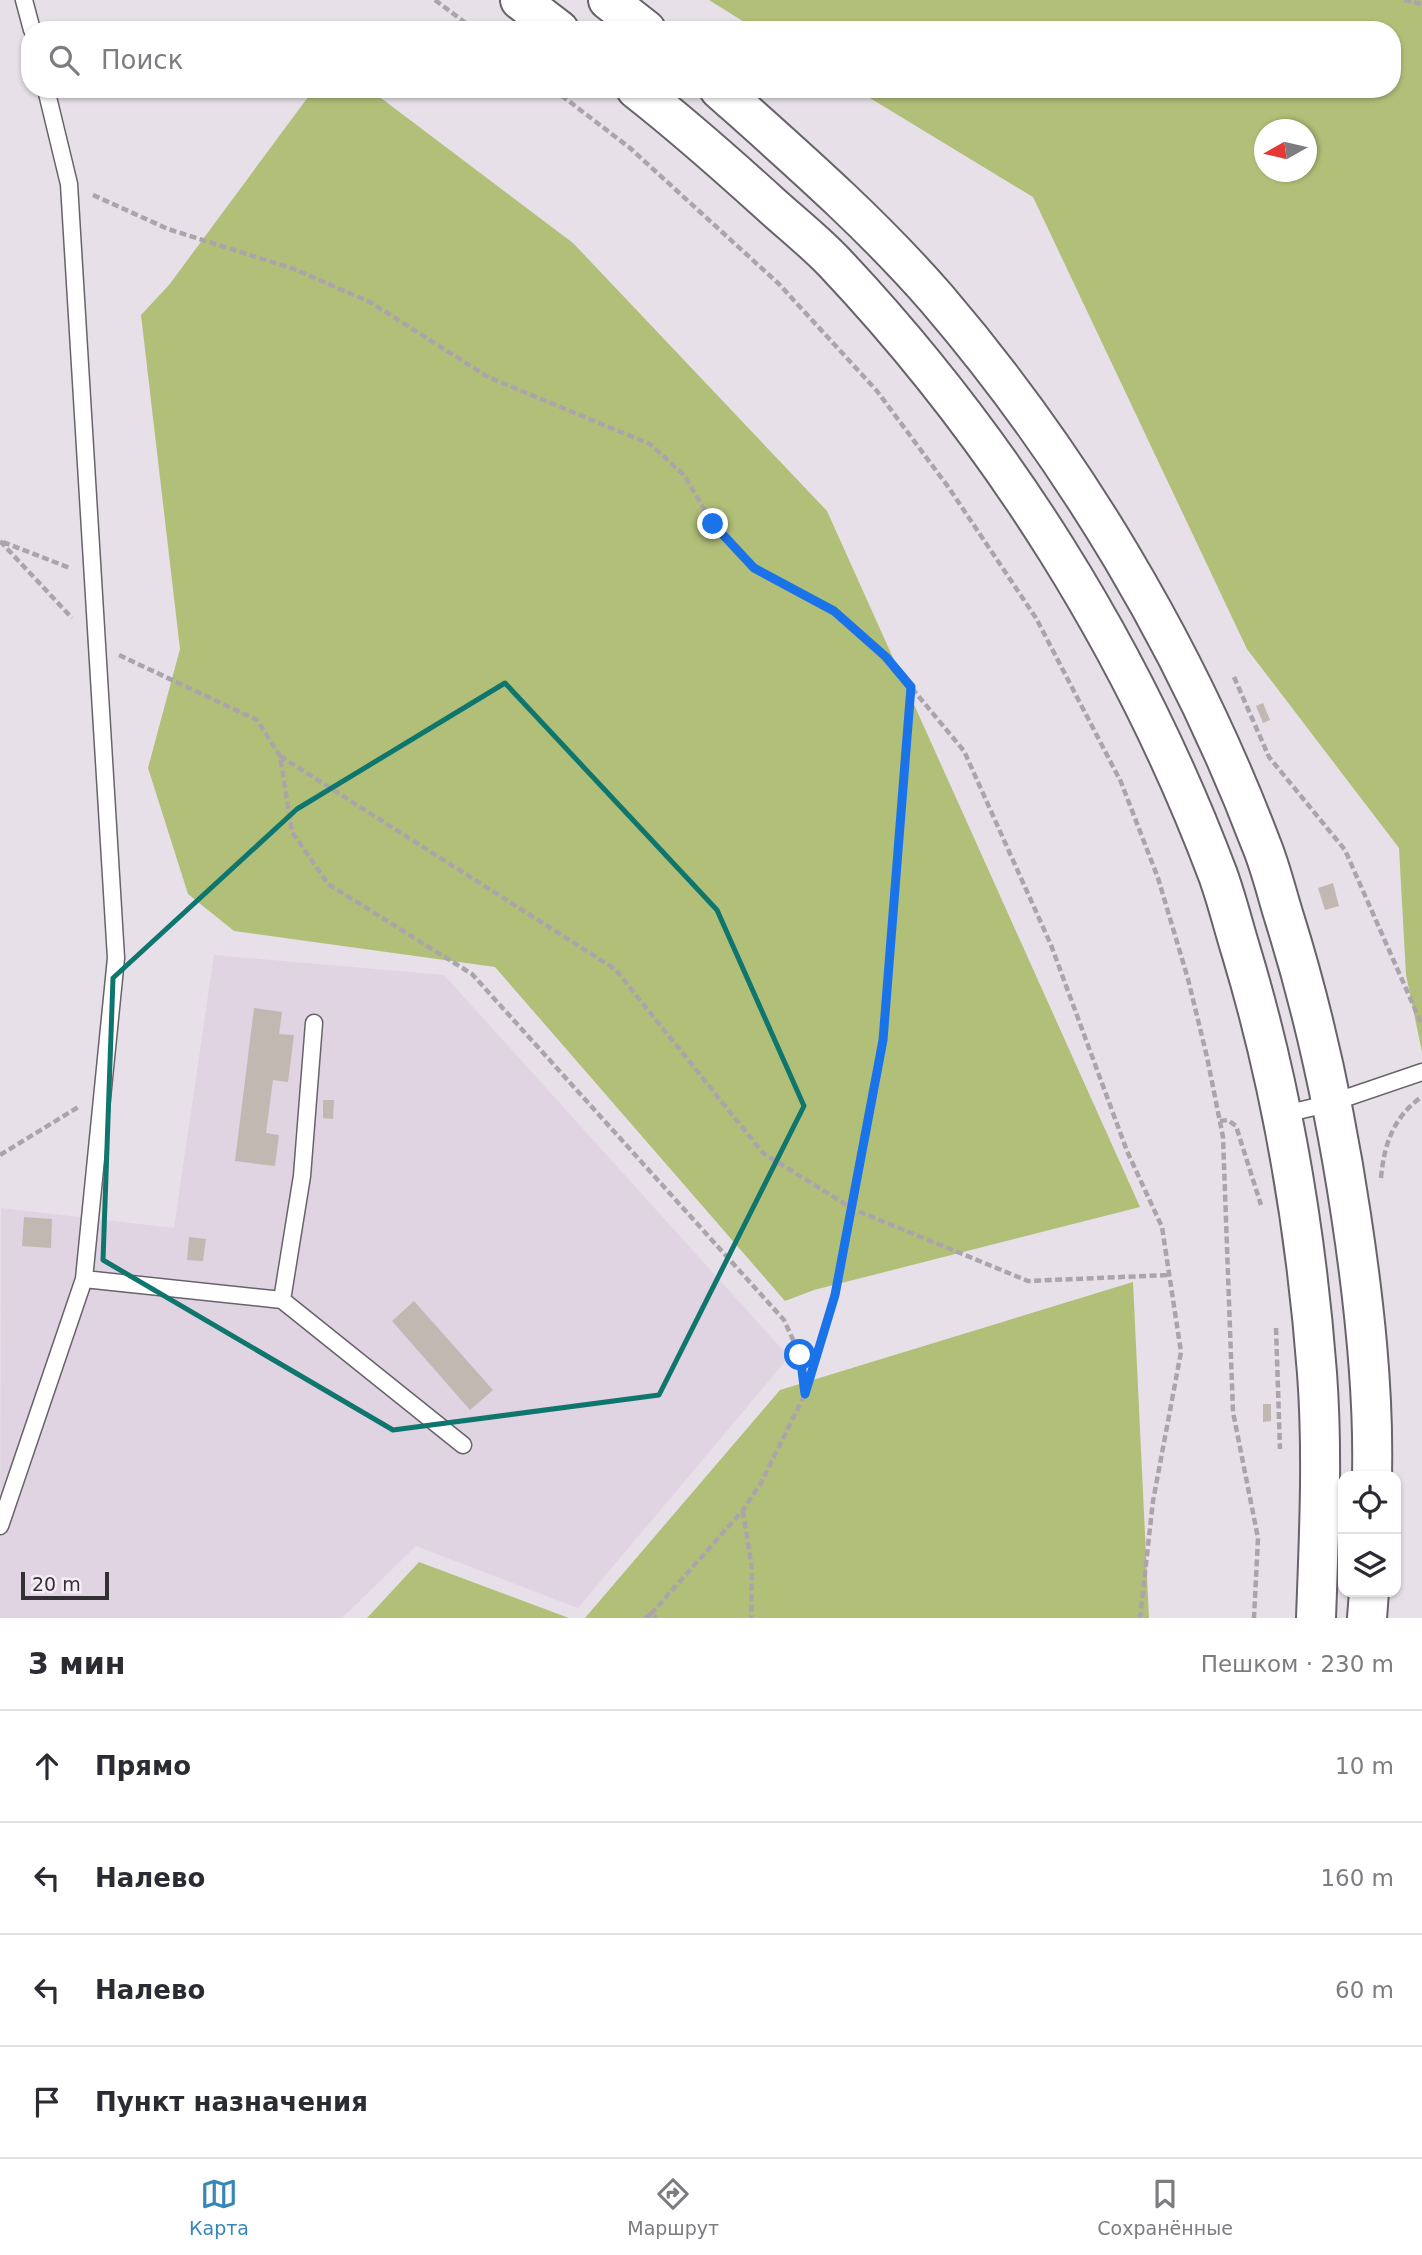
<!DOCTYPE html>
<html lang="ru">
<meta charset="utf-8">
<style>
:root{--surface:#fff;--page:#f2f2f3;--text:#2b2b33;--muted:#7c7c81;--line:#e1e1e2;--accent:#3587b8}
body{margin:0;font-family:"DejaVu Sans",sans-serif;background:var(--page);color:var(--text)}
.controls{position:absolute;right:21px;bottom:21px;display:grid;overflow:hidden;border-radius:14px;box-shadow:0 2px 5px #0004}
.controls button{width:63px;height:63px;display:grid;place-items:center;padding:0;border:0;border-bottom:2px solid var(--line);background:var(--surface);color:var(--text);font:35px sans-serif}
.compass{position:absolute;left:1254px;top:119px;width:63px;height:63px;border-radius:50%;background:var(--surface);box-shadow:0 2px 5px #0004;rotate:262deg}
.scale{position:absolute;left:21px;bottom:18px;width:88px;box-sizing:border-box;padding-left:7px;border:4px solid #333033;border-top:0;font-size:19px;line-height:24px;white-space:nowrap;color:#333033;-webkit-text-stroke:5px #f4edf5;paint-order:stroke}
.stop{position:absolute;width:21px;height:21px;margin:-16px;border:5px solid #1a73e8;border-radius:50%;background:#fff}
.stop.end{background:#1a73e8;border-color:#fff;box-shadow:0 2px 7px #0008}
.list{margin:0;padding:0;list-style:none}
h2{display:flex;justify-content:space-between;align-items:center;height:91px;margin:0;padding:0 28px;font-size:30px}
h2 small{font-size:23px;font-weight:400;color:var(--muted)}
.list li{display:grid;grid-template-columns:46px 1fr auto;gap:21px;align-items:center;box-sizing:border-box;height:112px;padding:0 28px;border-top:2px solid var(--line)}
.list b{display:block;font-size:26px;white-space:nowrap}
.list em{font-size:23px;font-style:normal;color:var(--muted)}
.icon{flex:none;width:38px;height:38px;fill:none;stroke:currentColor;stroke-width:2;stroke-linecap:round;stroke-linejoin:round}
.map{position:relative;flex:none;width:1422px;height:1618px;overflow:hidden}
.search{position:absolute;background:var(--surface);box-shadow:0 2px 5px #0004;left:21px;right:21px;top:21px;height:77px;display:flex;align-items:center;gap:18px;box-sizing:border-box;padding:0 24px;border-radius:28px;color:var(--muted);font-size:26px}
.sheet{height:539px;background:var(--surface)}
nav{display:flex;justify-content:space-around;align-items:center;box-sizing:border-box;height:98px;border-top:2px solid var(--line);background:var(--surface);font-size:19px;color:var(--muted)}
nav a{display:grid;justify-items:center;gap:4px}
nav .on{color:var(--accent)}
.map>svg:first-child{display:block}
.built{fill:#e0d3e2}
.green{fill:#b1bf79;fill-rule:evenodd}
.building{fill:#c1b8b1}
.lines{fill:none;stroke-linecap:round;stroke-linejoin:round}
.lane-casing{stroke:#68626a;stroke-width:19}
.secondary-casing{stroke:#68626a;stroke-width:42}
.path{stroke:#aba5ab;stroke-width:4.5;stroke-dasharray:7 3.5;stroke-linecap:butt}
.lane{stroke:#fff;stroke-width:16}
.secondary{stroke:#fff;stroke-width:38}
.route{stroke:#1a73e8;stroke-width:9}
.marked{fill:none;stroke:#0f766e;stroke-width:5;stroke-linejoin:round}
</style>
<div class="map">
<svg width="1422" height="1618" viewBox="0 0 1422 1618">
<rect width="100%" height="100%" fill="#e7e0e8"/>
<path class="built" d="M214,955L444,975L789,1357L578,1608L416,1546L342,1618H0L1,1208L174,1228Z"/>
<path class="green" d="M709,0H1422V1052L1406,975L1399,848L1247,649L1033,197L855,89H1392V30H757ZM1264,130H1306V172H1264Z
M314,89H369L573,243L827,511L1140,1207L814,1290L785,1301L495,967L234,931L188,894L148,768L180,649L141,315L169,285Z
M1133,1282L1149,1618H585L780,1390Z
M419,1562L569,1618H367Z"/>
<path class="building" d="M1263,703L1270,720L1263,723L1256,706Z
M1333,883L1339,906L1325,910L1318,888Z
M254,1008L282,1012L279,1034L294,1035L288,1082L273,1080L266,1133L279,1135L275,1166L235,1161Z
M323,1100H334L333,1119L323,1118Z
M24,1217L52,1219L51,1248L22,1246Z
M189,1237L206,1239L203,1261L187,1260Z
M414,1301L493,1390L470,1410L392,1321Z
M1263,1404H1271V1421L1263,1422Z"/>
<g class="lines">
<g class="lane-casing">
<path id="lane" d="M24,0L32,30
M1281,1115L1331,1103L1422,1072
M84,1279L282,1300L463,1445
M282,1300L302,1176L314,1023
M0,1526L84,1279L116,958L69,184L46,89"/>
</g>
<g class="secondary-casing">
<path id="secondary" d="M520,0L559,30
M608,0L646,30
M636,89C682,125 726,164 769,203C791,223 814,241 834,262C1001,439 1132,647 1218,875C1227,900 1233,925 1241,951C1282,1087 1306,1230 1317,1373C1323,1454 1319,1536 1316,1618
M719,89C794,156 871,223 937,299C1074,459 1186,647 1261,844C1271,868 1277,895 1285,920C1315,1016 1336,1115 1351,1215C1364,1301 1374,1389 1372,1476
M1367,1618L1369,1592"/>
</g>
<path class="path" d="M435,0L475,30
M1404,0L1422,4
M553,89L630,148L779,284L877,391L949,488L1036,618L1121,782L1158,878L1188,979L1207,1057L1223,1137L1233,1412L1258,1538L1254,1618
M93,195L168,229L294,269L370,302L488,377L650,444L684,475L713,524L754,568L834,611L886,657L964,751L1051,945L1127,1151L1162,1227L1181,1352L1153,1501L1140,1618
M0,541L72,618
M3,542L70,568
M119,655L257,720L280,756L292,832L328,884L472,974L784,1320L800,1355L805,1394
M1234,677L1269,757L1345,850L1422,1025
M280,756L615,969L763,1153L853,1209L1028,1281L1169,1275
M1220,1121L1228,1120L1236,1126L1261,1205
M0,1155L80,1106
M1381,1178C1384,1145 1393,1118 1420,1098
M1276,1328L1280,1449
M743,1511L752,1569L751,1618
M651,1614L743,1510L761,1483L805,1394L835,1295L883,1039L911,687
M645,1618L651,1614L656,1618"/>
<use href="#lane" class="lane"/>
<use href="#secondary" class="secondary"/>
</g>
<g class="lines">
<path class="route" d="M713,524L754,568L834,611L886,657L911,687L883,1040L835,1295L805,1394L800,1355"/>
</g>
<path class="marked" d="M505,683L717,910L804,1106L659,1395L393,1430L103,1260L113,978L297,809Z"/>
</svg>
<div class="controls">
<button><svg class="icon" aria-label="locate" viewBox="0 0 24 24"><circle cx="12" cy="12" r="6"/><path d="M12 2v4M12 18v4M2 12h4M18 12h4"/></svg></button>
<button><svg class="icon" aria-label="layers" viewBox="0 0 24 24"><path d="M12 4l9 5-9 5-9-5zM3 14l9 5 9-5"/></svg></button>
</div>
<svg class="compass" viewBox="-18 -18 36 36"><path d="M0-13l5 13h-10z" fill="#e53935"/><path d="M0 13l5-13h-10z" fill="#7c7c81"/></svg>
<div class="scale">20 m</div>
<div class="stop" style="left:800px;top:1355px"></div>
<div class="stop end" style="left:713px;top:524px"></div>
<div class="search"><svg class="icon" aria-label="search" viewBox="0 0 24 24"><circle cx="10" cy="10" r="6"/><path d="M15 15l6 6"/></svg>Поиск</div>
</div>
<section class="sheet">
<h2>3 мин<small>Пешком · 230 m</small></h2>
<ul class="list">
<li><svg class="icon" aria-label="ahead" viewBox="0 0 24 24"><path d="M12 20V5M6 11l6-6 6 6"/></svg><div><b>Прямо</b></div><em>10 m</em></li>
<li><svg class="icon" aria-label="left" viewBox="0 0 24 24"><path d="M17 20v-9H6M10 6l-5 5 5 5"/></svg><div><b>Налево</b></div><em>160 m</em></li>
<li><svg class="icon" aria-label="left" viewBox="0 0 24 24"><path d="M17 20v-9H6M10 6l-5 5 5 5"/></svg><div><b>Налево</b></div><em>60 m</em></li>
<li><svg class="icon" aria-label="arrive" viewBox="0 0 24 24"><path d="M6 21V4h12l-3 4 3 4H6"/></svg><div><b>Пункт назначения</b></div></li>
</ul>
</section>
<nav>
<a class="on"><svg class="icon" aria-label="map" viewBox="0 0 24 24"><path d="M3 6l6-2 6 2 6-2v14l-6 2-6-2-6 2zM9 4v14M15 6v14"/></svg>Карта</a>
<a><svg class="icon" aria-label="directions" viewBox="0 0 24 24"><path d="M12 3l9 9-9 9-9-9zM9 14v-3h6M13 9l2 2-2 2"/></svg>Маршрут</a>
<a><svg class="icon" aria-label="saved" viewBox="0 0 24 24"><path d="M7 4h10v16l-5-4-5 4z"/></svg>Сохранённые</a>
</nav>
